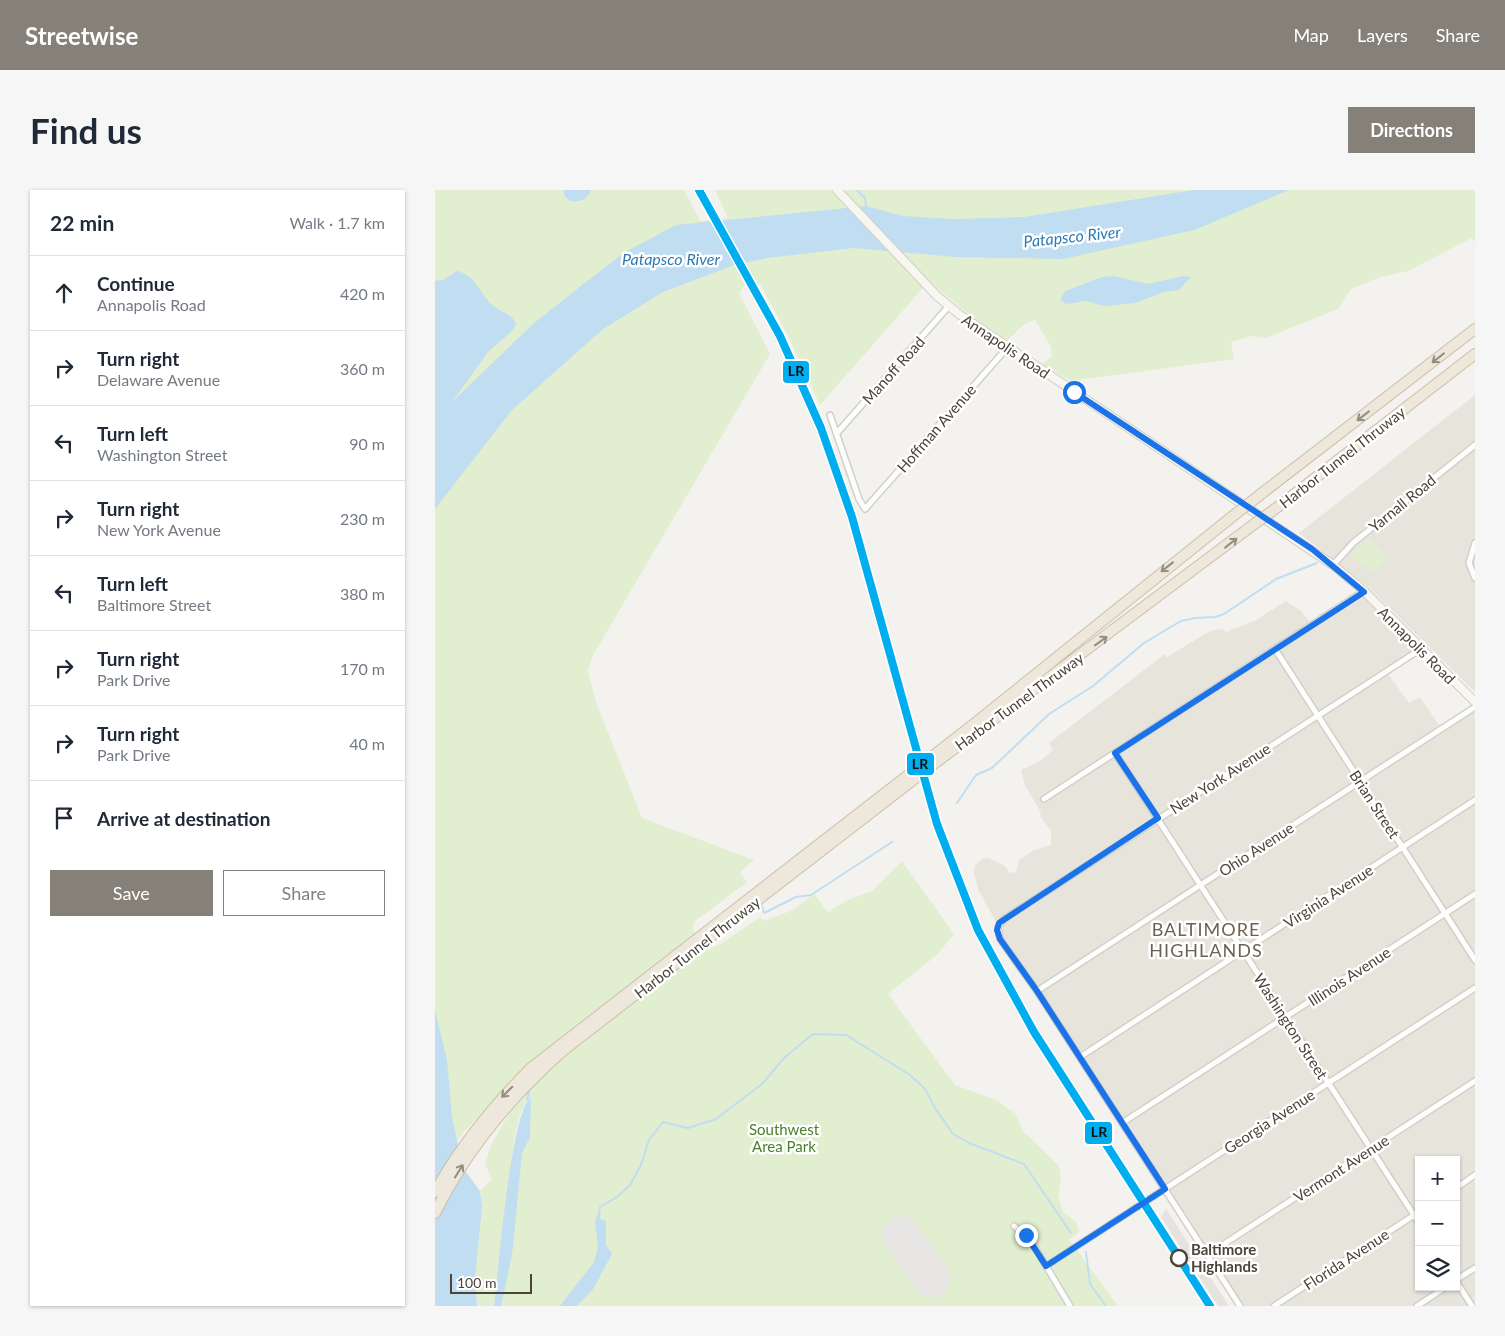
<!DOCTYPE html>
<meta charset="utf-8">
<style>
:root{--surface:#fff;--page:#f6f6f7;--text:#1f2937;--muted:#747a83;--line:#e0e1e3;--accent:#868178}
body{margin:0;font-family:Lato,sans-serif;background:var(--page);color:var(--text)}
.controls{position:absolute;right:15px;bottom:15px;display:grid;overflow:hidden;border-radius:0px;box-shadow:0 1px 4px #0004}
.controls button{width:45px;height:45px;display:grid;place-items:center;padding:0;border:0;border-bottom:1px solid var(--line);background:var(--surface);color:var(--text);font:25px sans-serif}
.scale{position:absolute;left:15px;bottom:12px;width:82px;box-sizing:border-box;padding-left:5px;border:2px solid #4b4439;border-top:0;font-size:14px;line-height:18px;white-space:nowrap;color:#4b4439;-webkit-text-stroke:4px #fff;paint-order:stroke}
.stop{position:absolute;width:15px;height:15px;margin:-11px;border:4px solid #1a73e8;border-radius:50%;background:#fff}
.stop.end{background:#1a73e8;border-color:#fff;box-shadow:0 1px 5px #0008}
.list{margin:0;padding:0;list-style:none}
h2{display:flex;justify-content:space-between;align-items:center;height:65px;margin:0;padding:0 20px;font-size:21px}
h2 small{font-size:16px;font-weight:400;color:var(--muted)}
.list li{display:grid;grid-template-columns:32px 1fr auto;gap:15px;align-items:center;box-sizing:border-box;height:75px;padding:0 20px;border-top:1px solid var(--line)}
.list b{display:block;font-size:19px;white-space:nowrap}
.list p{margin:0;font-size:16px;white-space:nowrap;color:var(--muted)}
.list em{font-size:16px;font-style:normal;color:var(--muted)}
.actions{display:flex;gap:10px;padding:15px 20px}
.actions a{flex:1;padding:11px 0;border:1px solid var(--accent);border-radius:0px;text-align:center;font-size:18px;color:var(--accent)}
.actions .main{background:var(--accent);color:#fff}
.icon{flex:none;width:28px;height:28px;fill:none;stroke:currentColor;stroke-width:2;stroke-linecap:round;stroke-linejoin:round}
.map{position:relative;flex:none;width:1040px;height:1116px;overflow:hidden;border-radius:0px}
header{display:flex;align-items:center;gap:30px;box-sizing:border-box;height:70px;padding:0 25px;background:var(--accent);color:#fff}
header strong{font-size:24px}
nav{display:flex;gap:28px;margin-inline-start:auto;font-size:18px}
.intro{display:flex;align-items:center;justify-content:space-between;box-sizing:border-box;height:120px;padding:0 30px}
h1{margin:0;font-size:35px}
.button{padding:12px 22px;border-radius:0px;background:var(--accent);color:#fff;font-size:18px;font-weight:700}
main{display:flex;gap:30px;padding:0 30px}
aside{flex:1;background:var(--surface);border-radius:0px;box-shadow:0 1px 4px #0004}
.map>svg:first-child{display:block}
.residential{fill:#e7e4dc;fill-rule:evenodd}
.green{fill:#e1eecf;fill-rule:evenodd}
.parking{fill:#e6e3df}
.water{fill:#c0ddf1}
.lines{fill:none;stroke-linecap:round;stroke-linejoin:round}
.stream{stroke:#c0ddf1;stroke-width:2}
.runway{stroke:#e8e6e4;stroke-width:38}
.minor-casing{stroke:#d2d0cb;stroke-width:8}
.secondary-casing{stroke:#d3cfc5;stroke-width:10}
.motorway-casing{stroke:#ccbfa9;stroke-width:12}
.minor{stroke:#fdfdfc;stroke-width:5}
.secondary{stroke:#f7f6f1;stroke-width:8}
.motorway{stroke:#ede8db;stroke-width:10}
.motorway-bridge-casing{stroke:#ccbfa9;stroke-width:12;stroke-linecap:butt}
.motorway-bridge{stroke:#ede8db;stroke-width:10}
.rail-1-casing{stroke:#fff;stroke-width:11}
.rail-1{stroke:#00aeef;stroke-width:8}
.oneway{stroke:#948e82}
.route{stroke:#1a73e8;stroke-width:6}
.stop-dot{fill:#fff;stroke:#4b4439;stroke-width:2.5}
.labels{text-anchor:middle;dominant-baseline:central;stroke-width:5;stroke-linejoin:round;paint-order:stroke}
.street-label{font-size:15px;fill:#4b4439;stroke:#fff}
.park-label{font-size:15px;fill:#4a7f2a;stroke:#fff}
.stop-label{font-size:15px;font-weight:bold;fill:#4b4439;stroke:#fff;text-anchor:start}
.water-label{font-size:16px;font-style:italic;fill:#2e7ab2;stroke:#fff}
.quarter-label{font-size:18px;letter-spacing:1px;fill:#6e6250;stroke:#fff}
.line-badge{stroke:#fff;stroke-width:2}
.pale-badge-label{font-size:14px;text-anchor:middle;font-weight:bold;fill:#111}
</style>
<header>
<strong>Streetwise</strong>
<nav><a>Map</a><a>Layers</a><a>Share</a></nav>
</header>
<div class="intro"><h1>Find us</h1><a class="button">Directions</a></div>
<main>
<aside>
<h2>22 min<small>Walk · 1.7 km</small></h2>
<ul class="list">
<li><svg class="icon" aria-label="ahead" viewBox="0 0 24 24"><path d="M12 20V5M6 11l6-6 6 6"/></svg><div><b>Continue</b><p>Annapolis Road</p></div><em>420 m</em></li>
<li><svg class="icon" aria-label="right" viewBox="0 0 24 24"><path d="M7 20v-9h11M14 6l5 5-5 5"/></svg><div><b>Turn right</b><p>Delaware Avenue</p></div><em>360 m</em></li>
<li><svg class="icon" aria-label="left" viewBox="0 0 24 24"><path d="M17 20v-9H6M10 6l-5 5 5 5"/></svg><div><b>Turn left</b><p>Washington Street</p></div><em>90 m</em></li>
<li><svg class="icon" aria-label="right" viewBox="0 0 24 24"><path d="M7 20v-9h11M14 6l5 5-5 5"/></svg><div><b>Turn right</b><p>New York Avenue</p></div><em>230 m</em></li>
<li><svg class="icon" aria-label="left" viewBox="0 0 24 24"><path d="M17 20v-9H6M10 6l-5 5 5 5"/></svg><div><b>Turn left</b><p>Baltimore Street</p></div><em>380 m</em></li>
<li><svg class="icon" aria-label="right" viewBox="0 0 24 24"><path d="M7 20v-9h11M14 6l5 5-5 5"/></svg><div><b>Turn right</b><p>Park Drive</p></div><em>170 m</em></li>
<li><svg class="icon" aria-label="right" viewBox="0 0 24 24"><path d="M7 20v-9h11M14 6l5 5-5 5"/></svg><div><b>Turn right</b><p>Park Drive</p></div><em>40 m</em></li>
<li><svg class="icon" aria-label="arrive" viewBox="0 0 24 24"><path d="M6 21V4h12l-3 4 3 4H6"/></svg><div><b>Arrive at destination</b></div></li>
</ul>
<div class="actions"><a class="main">Save</a><a>Share</a></div>
</aside>
<div class="map">
<svg width="1040" height="1116" viewBox="0 0 1040 1116">
<rect width="100%" height="100%" fill="#f4f2ee"/>
<path class="residential" d="M1040,205V502L933,397L864,343Z
M928,407L983,460L951,481L974,513L985,507L1008,541L1040,520V1116H802L600,801L564,751L561,732L543,699L539,683L540,675L547,669L553,668L570,676L575,683L581,682L584,670L599,660L616,655V641L606,627L605,621L590,595L586,580L605,571L618,560L614,553L730,464L732,467L775,441L788,439L791,442L821,430L851,411L866,421L878,436ZM984,970H1021V1097H984Z"/>
<path class="green" d="M0,0H249L265,31L293,28L280,0H1040V53L1037,48L973,81L945,87L916,99L903,119L831,148L816,146L796,152L799,169L635,191L608,174L617,166L615,155L600,130L588,135L572,151L532,123L494,91L385,215L352,144L325,94H311L304,103L335,164L157,467L153,481L161,512L207,628L319,670L305,682L312,692L259,732L258,740L276,758L284,755L325,727L329,731L358,720L379,704L393,722L413,710L437,701L467,671L519,744L503,764L453,804L520,895L561,910L581,924L588,941L624,976L626,989L623,1007L628,1022L641,1032L644,1042L634,1049L683,1116H42L40,1089L47,1017L45,1001L57,990L50,974L56,955L84,907L76,893L27,944L0,980ZM96,908L95,947L77,970C78,956 83,916 96,908Z
M935,348L953,370L935,382L915,365Z"/>
<path class="parking" d="M731,1019L794,1116H783L726,1027Z"/>
<path class="water" d="M129,0H156C153,10 145,12 135,11L129,5Z
M759,0H854L759,40L628,69L521,67L418,58L332,68L299,75L228,102L168,139L77,220L0,319V91L8,90L22,81C43,86 45,107 61,118C69,124 78,124 81,135L77,141L53,162L17,212L98,134L151,92L190,62L241,35L431,16L468,26L518,29L589,27Z
M678,86L714,94L748,86L756,87L744,100L729,102L700,113L670,116L651,111L631,114L625,110L630,101L667,87Z
M0,820L12,870L17,927L23,955L31,982L45,1001L47,1017L40,1089L42,1116H0Z
M96,908L95,947L87,963L77,1065L66,1116H59C63,1086 76,918 96,908Z
M166,1015L165,1029L171,1031V1055L177,1064L158,1099L142,1116H125L159,1072L163,1058L160,1031Z"/>
<g class="lines">
<path class="stream" d="M422,0L430,8L431,17
M522,613L541,585L557,578L614,524L658,496L709,453L746,431L760,428L780,427L789,424L841,389L882,373
M326,713L329,723L361,707L376,705L457,652
M92,910L95,898
M165,1017L182,1007L195,995L206,975L214,950L228,932L253,938L281,929L327,894L350,867L378,844L411,845L475,885L490,899L500,918L518,944L534,953L589,974L636,1043
M651,1062L655,1094L671,1116"/>
<path class="runway" d="M466,1045L497,1088"/>
<g class="minor-casing">
<path id="minor" d="M395,225L424,309L430,319L572,158
M402,243L513,117
M1040,353L1034,373L1040,388
M898,375L918,353L1040,255
M840,459L1040,770
M680,563L984,1033
M609,609L929,401
M602,801L1040,517
M645,867L1040,610
M687,933L1040,704
M1021,998L1040,985
M579,1036L598,1054L635,1116
M772,1065L1040,891
M611,1076L1040,798
M1021,1090L1040,1078
M1021,1091L1037,1116
M805,1116L602,801L565,749L563,737L569,729L986,459
M839,1116L984,1022
M982,1116L1011,1097"/>
</g>
<g class="secondary-casing">
<path id="secondary" d="M402,0L502,106L525,125L898,375L929,401L1040,512"/>
</g>
<g class="motorway-casing">
<path id="motorway" d="M826,304L1040,139
M844,316L1040,164
M0,1002C26,955 58,916 96,878L539,534L798,326
M0,1023C32,959 76,906 130,859L500,573L814,338"/>
</g>
<use href="#minor" class="minor"/>
<use href="#secondary" class="secondary"/>
<use href="#motorway" class="motorway"/>
<g class="motorway-bridge-casing">
<path id="motorway-bridge" d="M798,326L826,304
M814,338L844,316"/>
</g>
<use href="#motorway-bridge" class="motorway-bridge"/>
<g class="rail-1-casing">
<path id="rail-1" d="M264,0L345,146L386,238L417,327L502,634L543,740L599,842L775,1116"/>
</g>
<use href="#rail-1" class="rail-1"/>
</g>
<defs><path id="oneway-shaft" d="M-6 0H5M1.5-3L5.5 0L1.5 3" fill="none" stroke-width="1.6" stroke-linecap="round" stroke-linejoin="round" transform="scale(1.25)"/></defs>
<g class="oneway">
<use href="#oneway-shaft" transform="translate(1003 168) rotate(142)"/>
<use href="#oneway-shaft" transform="translate(928 226) rotate(142)"/>
<use href="#oneway-shaft" transform="translate(796 353) rotate(-38)"/>
<use href="#oneway-shaft" transform="translate(732 377) rotate(142)"/>
<use href="#oneway-shaft" transform="translate(666 451) rotate(-36)"/>
<use href="#oneway-shaft" transform="translate(72 902) rotate(135)"/>
<use href="#oneway-shaft" transform="translate(24 981) rotate(-58)"/>
</g>
<g class="lines">
<path class="route" d="M591,1045L611,1076L730,999L602,801L565,749L562,740L564,733L723,628L680,563L929,402L877,359L639,202"/>
</g>
<circle class="stop-dot" cx="744" cy="1068" r="8"/>
<g class="labels">
<g class="street-label">
<text transform="translate(571 156) rotate(34)">Annapolis Road</text>
<text transform="translate(458 180) rotate(-48)">Manoff Road</text>
<text transform="translate(501 238) rotate(-49)">Hoffman Avenue</text>
<text transform="translate(907 267) rotate(-38)">Harbor Tunnel Thruway</text>
<text transform="translate(967 313) rotate(-39)">Yarnall Road</text>
<text transform="translate(982 455) rotate(45)">Annapolis Road</text>
<text transform="translate(584 511) rotate(-36)">Harbor Tunnel Thruway</text>
<text transform="translate(785 588) rotate(-33)">New York Avenue</text>
<text transform="translate(940 614) rotate(57)">Brian Street</text>
<text transform="translate(821 659) rotate(-33)">Ohio Avenue</text>
<text transform="translate(893 706) rotate(-33)">Virginia Avenue</text>
<text transform="translate(262 757) rotate(-38)">Harbor Tunnel Thruway</text>
<text transform="translate(914 786) rotate(-33)">Illinois Avenue</text>
<text transform="translate(856 836) rotate(57)">Washington Street</text>
<text transform="translate(834 931) rotate(-33)">Georgia Avenue</text>
<text transform="translate(906 978) rotate(-33)">Vermont Avenue</text>
<text transform="translate(911 1069) rotate(-33)">Florida Avenue</text>
</g>
<g class="park-label">
<text x="349" y="939">Southwest<tspan x="349" dy="17">Area Park</tspan></text>
</g>
<g class="stop-label">
<text x="756" y="1059">Baltimore<tspan x="756" dy="17">Highlands</tspan></text>
</g>
<g class="water-label">
<text transform="translate(637 46) rotate(-6)">Patapsco River</text>
<text x="236" y="68">Patapsco River</text>
</g>
<g class="quarter-label">
<text x="771" y="739">BALTIMORE<tspan x="771" dy="21">HIGHLANDS</tspan></text>
</g>
</g>
<g class="line-badge">
<rect x="347" y="170" width="28" height="24" rx="5" fill="#00aeef"/>
<rect x="471" y="562" width="29" height="24" rx="5" fill="#00aeef"/>
<rect x="649" y="931" width="29" height="24" rx="5" fill="#00aeef"/>
</g>
<g class="pale-badge-label">
<text x="361" y="186">LR</text>
<text x="485" y="579">LR</text>
<text x="664" y="947">LR</text>
</g>
</svg>
<div class="controls">
<button>+</button>
<button>−</button>
<button><svg class="icon" aria-label="layers" viewBox="0 0 24 24"><path d="M12 4l9 5-9 5-9-5zM3 14l9 5 9-5"/></svg></button>
</div>
<div class="scale">100 m</div>
<div class="stop" style="left:639px;top:202px"></div>
<div class="stop end" style="left:591px;top:1045px"></div>
</div>
</main>
